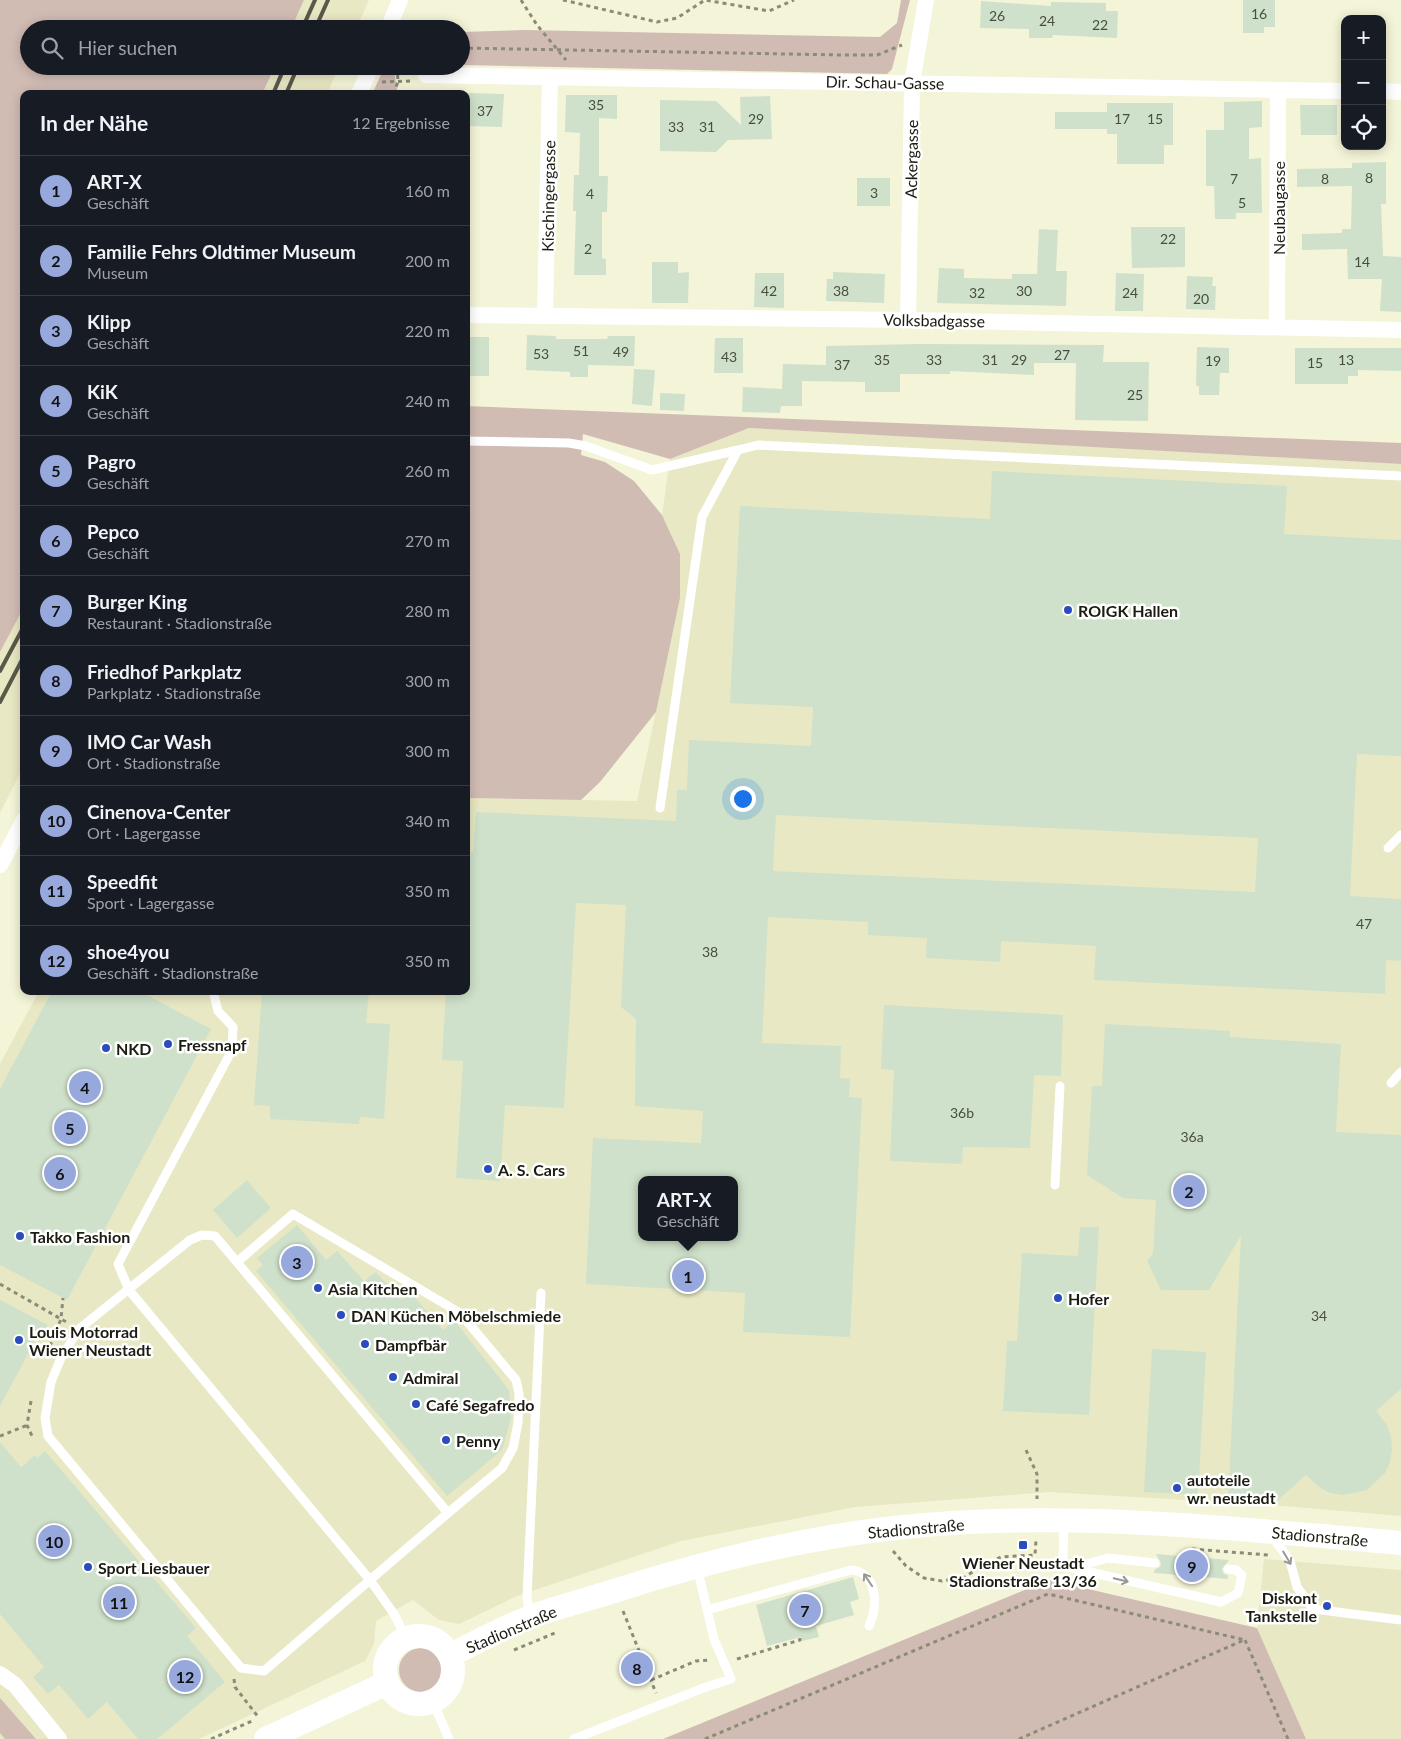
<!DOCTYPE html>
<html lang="de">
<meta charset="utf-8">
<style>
:root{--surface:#171b24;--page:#242831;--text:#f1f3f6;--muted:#9ea1a6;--line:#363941;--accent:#97a8dc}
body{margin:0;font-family:Lato,sans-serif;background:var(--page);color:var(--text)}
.controls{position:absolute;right:15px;top:15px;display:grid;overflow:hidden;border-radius:10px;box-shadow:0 2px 12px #0003}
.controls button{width:45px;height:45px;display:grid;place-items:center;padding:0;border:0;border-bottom:1px solid var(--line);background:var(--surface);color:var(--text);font:25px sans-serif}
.you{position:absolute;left:742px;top:798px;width:18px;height:18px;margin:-12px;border:4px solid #fff;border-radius:50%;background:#1a73e8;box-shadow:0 0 0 8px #1a73e833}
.badge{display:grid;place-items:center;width:32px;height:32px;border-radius:50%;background:var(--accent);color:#111;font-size:16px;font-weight:700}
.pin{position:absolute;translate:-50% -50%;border:2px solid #fff;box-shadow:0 1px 5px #0006}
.popup{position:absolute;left:638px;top:1176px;width:100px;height:65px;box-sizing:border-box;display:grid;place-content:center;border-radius:10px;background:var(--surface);filter:drop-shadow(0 1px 4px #0005);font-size:16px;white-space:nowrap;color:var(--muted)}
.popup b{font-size:19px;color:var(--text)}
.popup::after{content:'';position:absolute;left:50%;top:100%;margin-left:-10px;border:10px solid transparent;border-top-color:var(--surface)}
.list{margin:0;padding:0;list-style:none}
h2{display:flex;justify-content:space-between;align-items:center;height:65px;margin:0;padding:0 20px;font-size:21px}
h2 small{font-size:16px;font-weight:400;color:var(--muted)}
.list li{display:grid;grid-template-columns:32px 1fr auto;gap:15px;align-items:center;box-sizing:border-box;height:70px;padding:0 20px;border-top:1px solid var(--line)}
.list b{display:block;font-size:19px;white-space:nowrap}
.list p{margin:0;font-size:16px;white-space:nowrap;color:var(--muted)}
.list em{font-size:16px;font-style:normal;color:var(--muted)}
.icon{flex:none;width:28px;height:28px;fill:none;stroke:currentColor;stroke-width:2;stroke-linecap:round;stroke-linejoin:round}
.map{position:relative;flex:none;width:1401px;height:1739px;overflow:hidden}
.search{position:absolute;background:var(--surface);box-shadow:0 2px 12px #0003;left:20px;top:20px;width:450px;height:55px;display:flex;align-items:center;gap:12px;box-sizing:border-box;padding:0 18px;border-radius:28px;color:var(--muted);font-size:19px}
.panel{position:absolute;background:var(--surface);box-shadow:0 2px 12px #0003;left:20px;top:90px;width:450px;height:905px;border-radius:10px}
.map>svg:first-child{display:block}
.built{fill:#e8e8c4;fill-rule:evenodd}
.green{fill:#d1bcb4}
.building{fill:#cfe1ca;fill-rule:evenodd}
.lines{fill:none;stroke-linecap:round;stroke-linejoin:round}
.path{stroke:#8b8b78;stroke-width:3;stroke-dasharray:4 4;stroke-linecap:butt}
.lane{stroke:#fff;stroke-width:9}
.street{stroke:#fff;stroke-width:16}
.secondary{stroke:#fff;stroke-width:24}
.rail{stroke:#59594a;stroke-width:4}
.oneway{stroke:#999994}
.poi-dot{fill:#2a4cbc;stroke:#fff;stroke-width:2}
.labels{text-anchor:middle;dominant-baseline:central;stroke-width:5;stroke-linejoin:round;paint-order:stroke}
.number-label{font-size:14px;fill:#494d40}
.street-label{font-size:16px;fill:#1c1c12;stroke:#fff}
.poi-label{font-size:16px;font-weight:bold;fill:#1c1c12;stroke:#fff;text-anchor:start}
</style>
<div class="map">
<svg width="1401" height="1739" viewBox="0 0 1401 1739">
<rect width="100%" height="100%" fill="#f4f4d8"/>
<path class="built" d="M304,0H369L356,29H291Z
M275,66H339L327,94H262Z
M749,428L1401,464V1516L1272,1505L1049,1492L855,1507L681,1541L517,1596L459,1624L439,1620L413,1600L376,1621L374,1644L365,1661L199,1739H0V1064L39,991H466V798L637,801L680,598V554L662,515L670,459ZM642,1180H734V1237H642Z
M24,607V765L0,813V652Z
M1264,1559L1401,1570V1739H1306L1257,1628Z"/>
<path class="green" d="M0,0H304L291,29H29V66H275L262,94H24V607L0,652Z
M901,0H910L892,69L887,74L461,65V32L525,30L880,37L897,23Z
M385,66H393L398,94H372Z
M466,406L1401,443V464L749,428L670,459L583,434L581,455L605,462L634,481L662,515L680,554V598L656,712L600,782L581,800L466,798Z
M1049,1580L1257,1628L1306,1739H663Z
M399 1670a22 22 0 1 1 44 0a22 22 0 1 1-44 0Z
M0,1698L36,1739H5L0,1733Z"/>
<path class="building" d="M1243,0H1275V27H1264V33H1243Z
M981,1L1051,6V2L1106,3V11H1118L1117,38L1053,35L1052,38H1029V29L980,28Z
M468,93L504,94L502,127L467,126Z
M566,95H617V119L599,118V176H608L607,212H602V258L606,259V275H574L576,211H573L574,175H579L580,133L565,132Z
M770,96L772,139L728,140L716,152L660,151V100L716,101L741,125L740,97Z
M1262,101V127L1249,128V159L1261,158L1262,213H1236V219H1215L1214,186H1206V130H1224V102Z
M1107,103H1173V145H1164V164H1117V134H1107V129H1055V112H1107Z
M1300,105H1337V135H1301Z
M1386,162V204H1381L1383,256L1401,257V312L1380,311L1382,279H1348L1347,249L1302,250V234L1342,233V229H1351L1352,186L1297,187V169L1352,168V163Z
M857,178H890V206H857Z
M1131,227H1185V267L1132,268Z
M1039,229L1058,230L1056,271H1067L1066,306L937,303L939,268L964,269V278L1012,279V274H1037Z
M652,262H678V273L689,272L688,303H652Z
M833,272L885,274L884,303L826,301L827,279H833Z
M755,273H784V308L754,307Z
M1116,273L1144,274L1143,311H1115Z
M1187,276L1213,277L1212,286H1216L1215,310L1186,309Z
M527,335L556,336V339H607L608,336H635L634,366L588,365V377H570V372L526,370Z
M466,337H489V376H466Z
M715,338H743V373H714Z
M918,344L1104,345L1103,362H1149L1148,421L1075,420L1076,363H1034V375L950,371V374H900V392H865V382L802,381V406H781L780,413L742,412L743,387L782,389L783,364L826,365V346Z
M1197,347L1229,348V373H1220L1219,395H1199V386H1196Z
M1295,348H1401V371L1358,370V376H1348V384H1295Z
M634,369L655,370L652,406L632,404Z
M660,393L685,394L684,411L660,410Z
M992,471L1287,486L1284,534L1401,540V756L1357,754L1350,896L1401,899V961L1386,960L1385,994L1094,980L1096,946L1001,941L1000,962L926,958L927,938L868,935V922L768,917L762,1043L841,1046L840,1078L850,1079L849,1097L862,1098L850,1337L743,1332L745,1293L586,1284L593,1138L701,1143L703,1111L635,1106L636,1019L621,1007L626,905L576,903L564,1108L505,1105L500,1181L456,1178L463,1061L442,1060L446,991H466V851L473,852L476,812L676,821L677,790H687L689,740L811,746L813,707L730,703L740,506L990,519ZM776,815L1258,838L1255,892L773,871ZM642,1180H734V1237H642Z
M52,991H139L211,1029L67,1300L0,1265V1089Z
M262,991H369L366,1023L390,1024L384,1119L360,1117L359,1124L270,1119V1106L254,1105Z
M884,1005L1063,1015L1061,1076L1034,1075L1030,1148L963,1147L962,1164L890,1161L894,1070L881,1069Z
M1105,1024L1230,1031V1037L1341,1044L1336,1132L1401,1135V1389L1376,1411L1387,1425L1391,1437L1392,1449L1390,1462L1385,1473L1367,1490L1343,1495L1330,1493L1319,1487L1306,1475L1272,1505L1228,1503L1241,1235L1209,1290H1161L1147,1261L1153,1254L1156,1200L1123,1198L1087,1175L1092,1086H1102Z
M247,1180L271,1208L237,1238L213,1210Z
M297,1225L326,1260L337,1251L364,1281L376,1272L401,1300L410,1292L443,1330L454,1320L509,1390L511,1418L502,1450L447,1496L256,1271L263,1265L257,1258Z
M1080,1227H1099L1089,1415L1003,1411L1007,1341H1017L1022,1253L1078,1256Z
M0,1300L48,1325L40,1341L36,1339L0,1406Z
M1152,1349L1206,1352L1198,1495L1144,1492Z
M0,1442L21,1467L35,1455L38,1458L45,1451L196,1628L187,1636L225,1682L157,1739H138L107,1702L88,1719L59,1685L48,1694L33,1677L44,1667L0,1614Z
M1156,1554L1229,1560L1222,1569L1224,1574L1228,1575V1579L1154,1573L1155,1569L1160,1567L1161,1563Z
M853,1577L859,1599L850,1602L854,1615L816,1626L819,1637L802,1641L801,1637L767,1646L756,1605Z"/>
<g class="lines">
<path class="path" d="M521,0L537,25L566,60
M563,0L657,22L677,18L705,0L769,11L794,0
M461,48L842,55H877L902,45
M382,82L411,81
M393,94L398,82L397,66
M0,1284L68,1323
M50,1346L61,1319L63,1298
M31,1401L27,1425L32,1436
M0,1436L28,1425
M1026,1450L1037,1474V1499
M1192,1549L1268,1555
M893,1551L906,1566L924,1578L942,1581L965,1577L983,1565L1001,1557L1035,1555L1036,1540
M623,1611L656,1693
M1245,1640L1288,1739
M514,1650L555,1633
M737,1659L800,1640V1638
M234,1679L235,1687L259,1718
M651,1680L696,1661L709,1660
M211,1739L252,1721
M705,1739L1048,1594L1245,1640
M1019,1739L1244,1640"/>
<path class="lane" d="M466,441L569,443L586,446L652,470L738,450
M660,808L702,517L738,450L758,445L1401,476
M1388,848L1401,835
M213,991L218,1011L233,1027L232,1050L118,1264L129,1290L370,1580L394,1614L406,1638
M1391,1083L1401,1072
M1055,1185L1060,1086
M202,1235L215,1236L448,1513L264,1671L241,1668L48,1436L45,1418L51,1382L61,1358L79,1329L190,1240Z
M237,1262L293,1214L460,1313L516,1380L519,1394L518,1423L513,1448L502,1468L448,1513
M1064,1521L1063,1561L1072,1568
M1272,1536L1290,1561L1297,1587L1313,1609L1401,1620
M1155,1563L1108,1558L1072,1568L1221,1602L1238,1593L1242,1575L1236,1570L1228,1569
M707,1610L851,1570C878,1572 878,1606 869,1626
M530,1617L527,1597L541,1293
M433,1702L449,1739
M574,1739L706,1687L731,1679L714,1639L697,1567"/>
<path class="street" d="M388,29L400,0
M426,75L1345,91
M1382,91L1401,92
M359,94L371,66
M466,315L908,320L1401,330
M545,316L550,77
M908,320L912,83L926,0
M1277,327L1278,90
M0,865L24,820
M0,1674L15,1685L59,1739"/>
<path class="secondary" d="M385 1670a34 34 0 1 1 68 0a34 34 0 1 1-68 0Z
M451,1655C476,1642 503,1628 530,1617C557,1607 586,1600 614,1591C708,1561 805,1537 904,1527C1067,1510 1238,1529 1401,1543
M266,1739L387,1683"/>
<path class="rail" d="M302,29L315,0
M315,29L328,0
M273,94L285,66
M286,94L298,66
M0,671L24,626
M0,702L24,656"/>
</g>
<defs><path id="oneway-shaft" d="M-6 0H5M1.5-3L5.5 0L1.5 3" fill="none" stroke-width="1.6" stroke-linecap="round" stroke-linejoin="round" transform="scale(1.25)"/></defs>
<g class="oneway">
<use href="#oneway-shaft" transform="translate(1287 1558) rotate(59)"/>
<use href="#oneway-shaft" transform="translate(868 1580) rotate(-124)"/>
<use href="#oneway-shaft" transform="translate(1121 1580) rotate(13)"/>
</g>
<g class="poi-dot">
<circle cx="1068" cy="610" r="5"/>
<circle cx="168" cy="1044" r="5"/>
<circle cx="106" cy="1048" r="5"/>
<circle cx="488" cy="1169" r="5"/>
<circle cx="20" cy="1236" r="5"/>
<circle cx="318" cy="1288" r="5"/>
<circle cx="1058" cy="1298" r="5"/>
<circle cx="341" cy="1315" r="5"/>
<circle cx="19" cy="1340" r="5"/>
<circle cx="365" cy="1344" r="5"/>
<circle cx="393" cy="1377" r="5"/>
<circle cx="416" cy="1404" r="5"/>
<circle cx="446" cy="1440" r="5"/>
<circle cx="1177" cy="1488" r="5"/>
<rect x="1018" y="1540" width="10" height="10" rx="2.5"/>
<circle cx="88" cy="1567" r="5"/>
<circle cx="1327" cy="1606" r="5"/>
</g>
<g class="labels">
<g class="number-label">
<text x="1259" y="13">16</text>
<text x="997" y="15">26</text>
<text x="1047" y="20">24</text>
<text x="1100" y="24">22</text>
<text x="596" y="104">35</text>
<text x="485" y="110">37</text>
<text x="756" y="118">29</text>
<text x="1122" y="118">17</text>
<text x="1155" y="118">15</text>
<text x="676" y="126">33</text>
<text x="707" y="126">31</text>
<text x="1369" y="177">8</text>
<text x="1234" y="178">7</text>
<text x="1325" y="178">8</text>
<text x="874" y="192">3</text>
<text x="590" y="193">4</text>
<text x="1242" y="202">5</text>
<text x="1168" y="238">22</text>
<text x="588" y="248">2</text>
<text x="1362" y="261">14</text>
<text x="769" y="290">42</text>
<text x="841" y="290">38</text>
<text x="1024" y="290">30</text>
<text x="977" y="292">32</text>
<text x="1130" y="292">24</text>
<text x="1201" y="298">20</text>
<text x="581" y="350">51</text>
<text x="621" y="351">49</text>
<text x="541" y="353">53</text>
<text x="1062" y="354">27</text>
<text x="729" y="356">43</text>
<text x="882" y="359">35</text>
<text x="934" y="359">33</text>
<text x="990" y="359">31</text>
<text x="1019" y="359">29</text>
<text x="1346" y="359">13</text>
<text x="1213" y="360">19</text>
<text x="1315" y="362">15</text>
<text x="842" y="364">37</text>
<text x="1135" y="394">25</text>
<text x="1364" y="923">47</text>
<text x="710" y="951">38</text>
<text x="962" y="1112">36b</text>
<text x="1192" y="1136">36a</text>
<text x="1319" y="1315">34</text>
</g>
<g class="street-label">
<text transform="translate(885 82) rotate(1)">Dir. Schau-Gasse</text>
<text transform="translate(911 159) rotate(-89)">Ackergasse</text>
<text transform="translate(548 196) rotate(-89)">Kischingergasse</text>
<text transform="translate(1278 208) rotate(-90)">Neubaugasse</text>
<text transform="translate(934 320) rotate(1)">Volksbadgasse</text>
<text transform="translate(916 1528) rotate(-5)">Stadionstraße</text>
<text transform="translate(1320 1536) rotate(5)">Stadionstraße</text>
<text transform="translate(511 1629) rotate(-23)">Stadionstraße</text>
</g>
<g class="poi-label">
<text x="1078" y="610">ROIGK Hallen</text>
<text x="178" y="1044">Fressnapf</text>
<text x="116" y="1048">NKD</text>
<text x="498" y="1169">A. S. Cars</text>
<text x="30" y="1236">Takko Fashion</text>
<text x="328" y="1288">Asia Kitchen</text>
<text x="1068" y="1298">Hofer</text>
<text x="351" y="1315">DAN Küchen Möbelschmiede</text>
<text x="29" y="1331">Louis Motorrad<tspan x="29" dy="18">Wiener Neustadt</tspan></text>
<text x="375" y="1344">Dampfbär</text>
<text x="403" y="1377">Admiral</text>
<text x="426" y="1404">Café Segafredo</text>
<text x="456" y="1440">Penny</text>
<text x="1187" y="1479">autoteile<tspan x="1187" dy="18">wr. neustadt</tspan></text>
<text x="1023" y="1562" text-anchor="middle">Wiener Neustadt<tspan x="1023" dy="18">Stadionstraße 13/36</tspan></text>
<text x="98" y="1567">Sport Liesbauer</text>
<text x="1317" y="1597" text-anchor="end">Diskont<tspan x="1317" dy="18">Tankstelle</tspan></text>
</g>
</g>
</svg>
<div class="controls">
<button>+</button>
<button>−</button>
<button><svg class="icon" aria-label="locate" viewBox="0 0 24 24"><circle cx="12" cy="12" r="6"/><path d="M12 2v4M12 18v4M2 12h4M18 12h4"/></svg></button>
</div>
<div class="you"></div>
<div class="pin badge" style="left:688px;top:1276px">1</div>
<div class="popup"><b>ART-X</b>Geschäft</div>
<div class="pin badge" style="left:1189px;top:1191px">2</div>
<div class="pin badge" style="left:297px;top:1262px">3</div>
<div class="pin badge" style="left:85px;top:1087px">4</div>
<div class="pin badge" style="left:70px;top:1128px">5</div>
<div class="pin badge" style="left:60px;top:1173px">6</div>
<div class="pin badge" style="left:805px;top:1610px">7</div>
<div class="pin badge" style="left:637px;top:1668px">8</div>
<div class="pin badge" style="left:1192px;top:1566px">9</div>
<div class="pin badge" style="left:54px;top:1541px">10</div>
<div class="pin badge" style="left:119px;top:1602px">11</div>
<div class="pin badge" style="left:185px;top:1676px">12</div>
<div class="search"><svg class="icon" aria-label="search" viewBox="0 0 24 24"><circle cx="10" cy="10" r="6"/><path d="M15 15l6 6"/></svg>Hier suchen</div>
<section class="panel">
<h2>In der Nähe<small>12 Ergebnisse</small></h2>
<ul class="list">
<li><span class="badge">1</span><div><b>ART-X</b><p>Geschäft</p></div><em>160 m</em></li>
<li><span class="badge">2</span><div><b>Familie Fehrs Oldtimer Museum</b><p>Museum</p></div><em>200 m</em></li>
<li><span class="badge">3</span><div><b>Klipp</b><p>Geschäft</p></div><em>220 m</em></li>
<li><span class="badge">4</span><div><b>KiK</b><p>Geschäft</p></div><em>240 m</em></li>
<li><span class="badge">5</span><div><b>Pagro</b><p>Geschäft</p></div><em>260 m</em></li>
<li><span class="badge">6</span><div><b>Pepco</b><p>Geschäft</p></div><em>270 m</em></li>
<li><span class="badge">7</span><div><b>Burger King</b><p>Restaurant · Stadionstraße</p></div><em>280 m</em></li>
<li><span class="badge">8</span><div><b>Friedhof Parkplatz</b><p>Parkplatz · Stadionstraße</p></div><em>300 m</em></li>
<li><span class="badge">9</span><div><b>IMO Car Wash</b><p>Ort · Stadionstraße</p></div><em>300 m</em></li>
<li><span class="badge">10</span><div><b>Cinenova-Center</b><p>Ort · Lagergasse</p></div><em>340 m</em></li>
<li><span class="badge">11</span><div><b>Speedfit</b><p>Sport · Lagergasse</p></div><em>350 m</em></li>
<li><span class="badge">12</span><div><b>shoe4you</b><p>Geschäft · Stadionstraße</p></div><em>350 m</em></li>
</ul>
</section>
</div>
